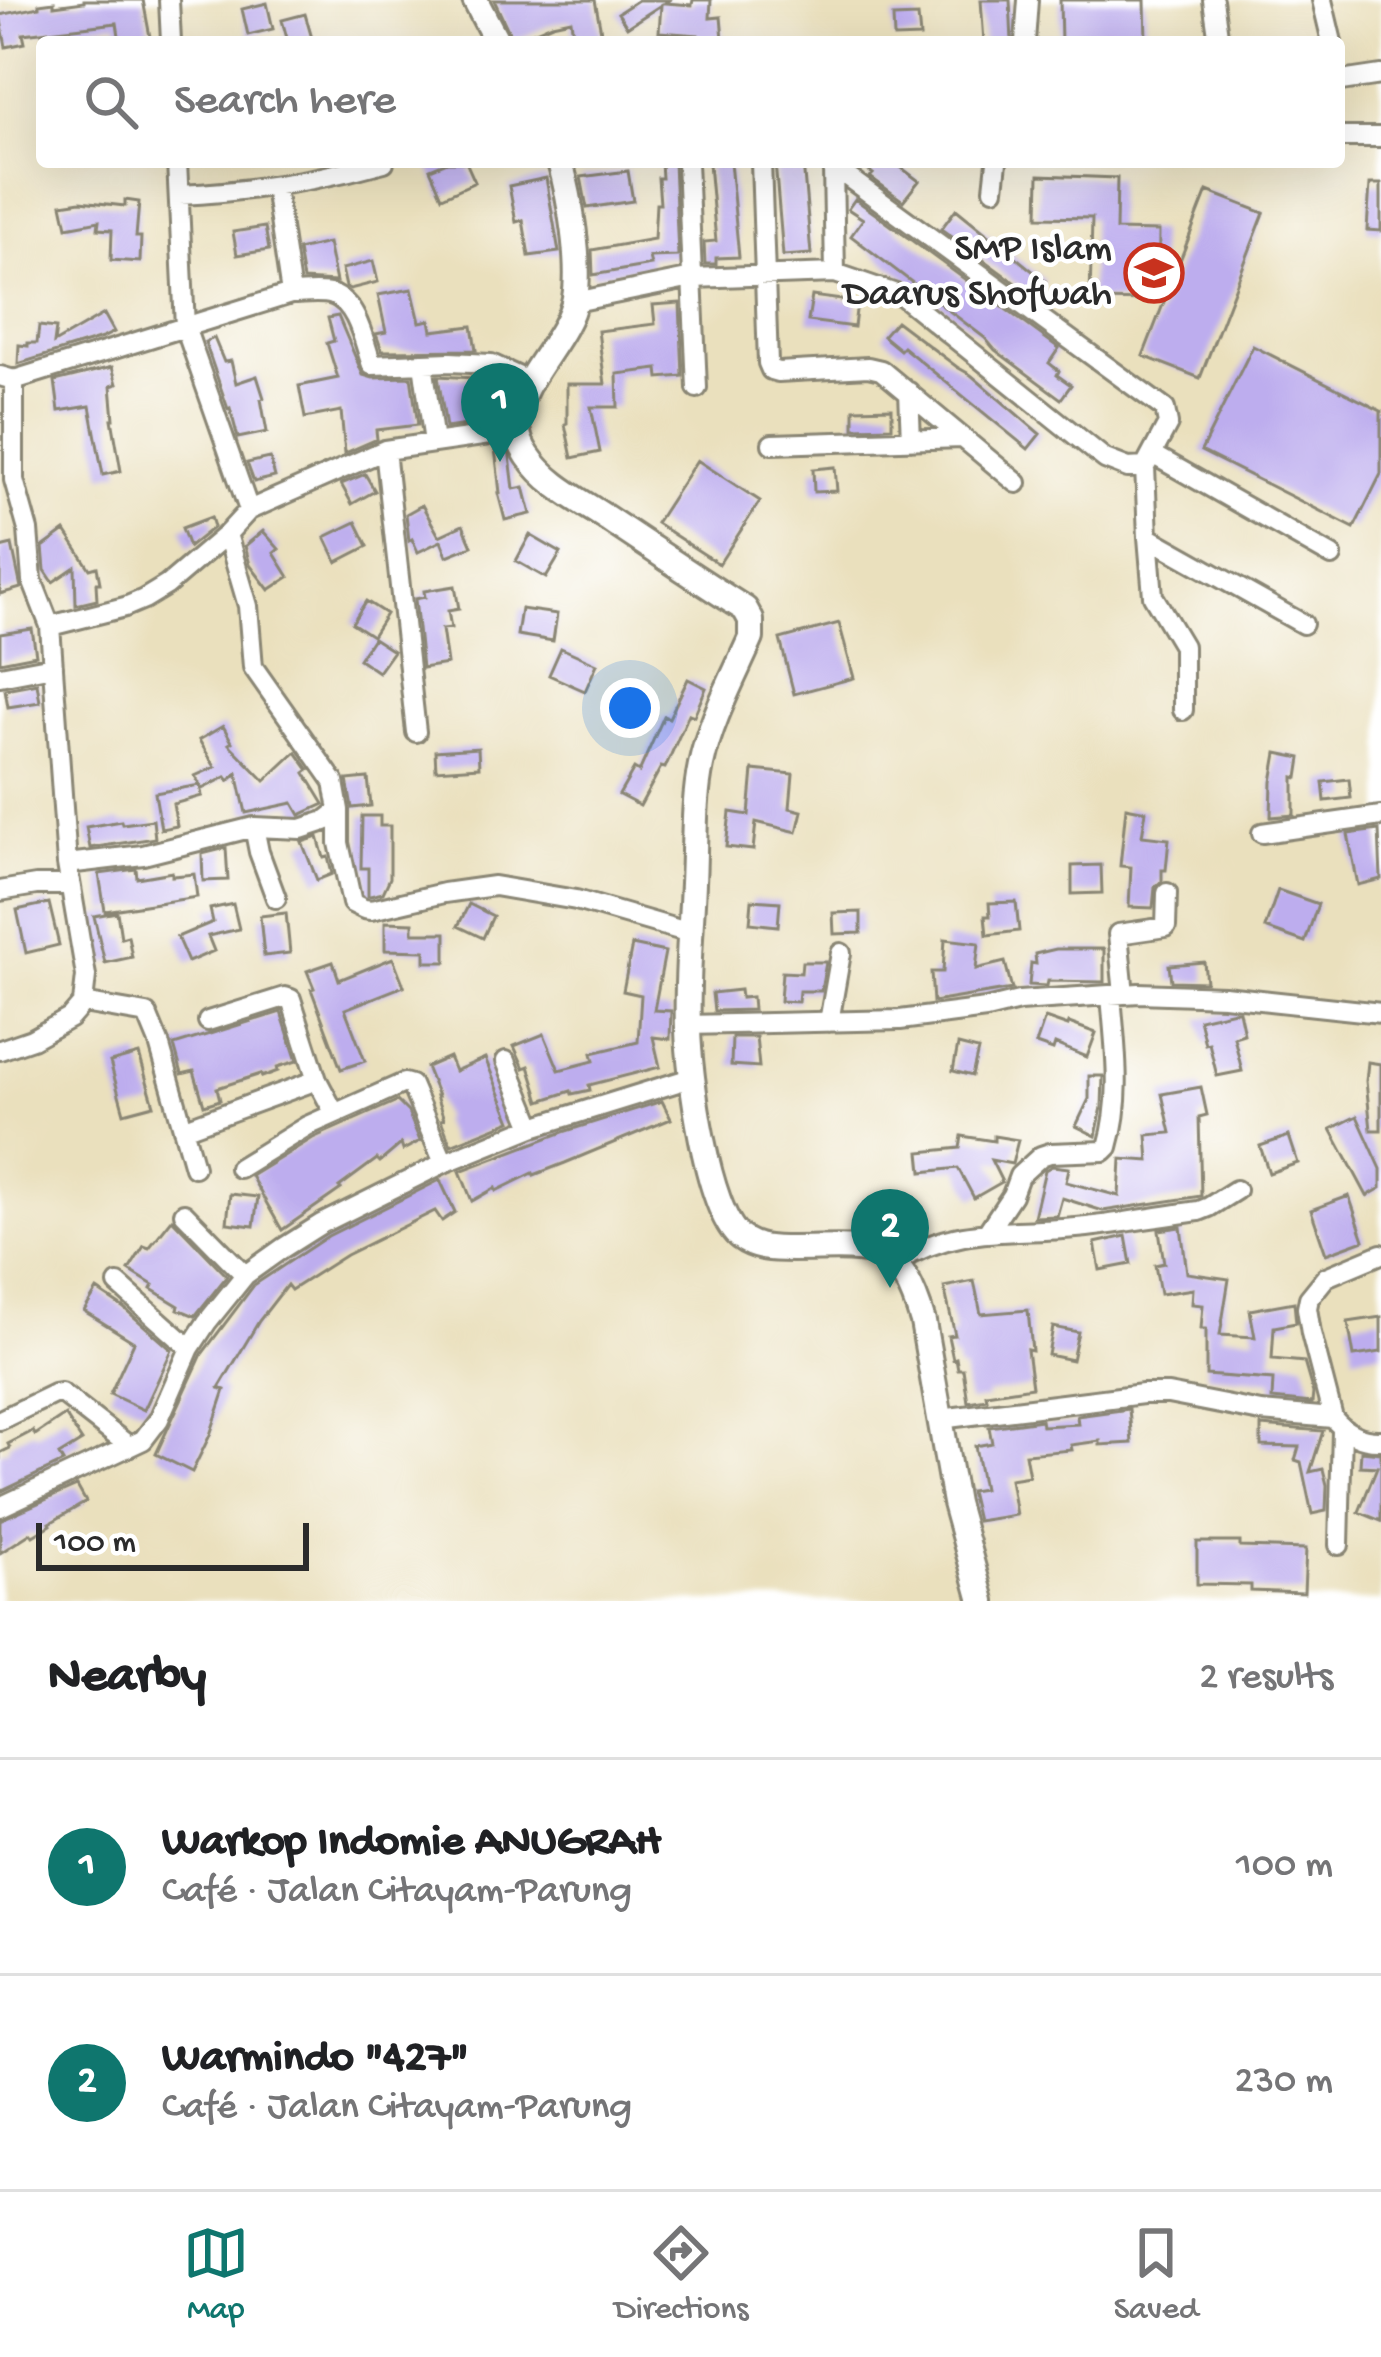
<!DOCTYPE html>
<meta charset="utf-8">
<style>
:root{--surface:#fff;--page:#f6f6f6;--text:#202124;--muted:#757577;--line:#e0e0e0;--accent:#0f766e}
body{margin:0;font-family:"Gochi Hand",sans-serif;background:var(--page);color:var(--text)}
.scale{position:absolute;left:36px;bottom:30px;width:273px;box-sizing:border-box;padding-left:12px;border:6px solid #2b2b2b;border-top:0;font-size:33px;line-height:42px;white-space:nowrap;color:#2b2b2b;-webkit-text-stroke:9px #fff;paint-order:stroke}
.you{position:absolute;left:630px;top:708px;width:42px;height:42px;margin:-30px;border:9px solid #fff;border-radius:50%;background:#1a73e8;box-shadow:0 0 0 18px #1a73e833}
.badge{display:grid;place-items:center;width:78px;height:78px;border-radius:50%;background:var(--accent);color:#fff;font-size:39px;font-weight:700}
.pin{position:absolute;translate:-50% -99px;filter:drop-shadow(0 3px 6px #0008)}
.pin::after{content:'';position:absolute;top:63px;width:42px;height:36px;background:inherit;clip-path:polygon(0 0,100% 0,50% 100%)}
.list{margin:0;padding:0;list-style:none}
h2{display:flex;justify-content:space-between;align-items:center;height:156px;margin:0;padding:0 48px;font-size:51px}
h2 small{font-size:39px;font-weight:400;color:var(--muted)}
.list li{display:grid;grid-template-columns:78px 1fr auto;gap:36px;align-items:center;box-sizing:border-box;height:216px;padding:0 48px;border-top:3px solid var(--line)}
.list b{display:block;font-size:45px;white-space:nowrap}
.list p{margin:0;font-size:39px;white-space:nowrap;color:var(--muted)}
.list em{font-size:39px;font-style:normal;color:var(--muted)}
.icon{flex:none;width:66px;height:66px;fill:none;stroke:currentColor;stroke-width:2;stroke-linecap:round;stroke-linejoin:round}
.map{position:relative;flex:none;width:1381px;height:1601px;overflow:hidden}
.search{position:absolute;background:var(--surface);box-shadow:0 12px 48px #0002;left:36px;right:36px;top:36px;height:132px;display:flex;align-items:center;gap:30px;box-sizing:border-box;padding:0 42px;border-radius:12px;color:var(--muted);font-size:45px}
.sheet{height:588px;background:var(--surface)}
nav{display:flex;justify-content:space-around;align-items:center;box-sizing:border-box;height:168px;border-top:3px solid var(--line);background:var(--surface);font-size:33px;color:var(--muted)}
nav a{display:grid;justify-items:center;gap:6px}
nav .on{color:var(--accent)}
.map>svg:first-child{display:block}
.building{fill:#bdadee}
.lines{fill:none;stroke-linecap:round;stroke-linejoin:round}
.minor-casing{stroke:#8a8674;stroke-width:24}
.tertiary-casing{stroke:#8a8674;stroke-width:30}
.minor{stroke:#fff;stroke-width:18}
.tertiary{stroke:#fff;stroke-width:24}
.labels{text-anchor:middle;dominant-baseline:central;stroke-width:9;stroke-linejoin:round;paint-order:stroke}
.poi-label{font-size:39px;fill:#2b2b2b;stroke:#fff;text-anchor:end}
</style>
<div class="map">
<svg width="1381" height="1601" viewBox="0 0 1381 1601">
<rect width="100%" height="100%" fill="#fff"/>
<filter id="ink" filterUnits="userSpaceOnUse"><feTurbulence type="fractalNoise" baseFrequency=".00833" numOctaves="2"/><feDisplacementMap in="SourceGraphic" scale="24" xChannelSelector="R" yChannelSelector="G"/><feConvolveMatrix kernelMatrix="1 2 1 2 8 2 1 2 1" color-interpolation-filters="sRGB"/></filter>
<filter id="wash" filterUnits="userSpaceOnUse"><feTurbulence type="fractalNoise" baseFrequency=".004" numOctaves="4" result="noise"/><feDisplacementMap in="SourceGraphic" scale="48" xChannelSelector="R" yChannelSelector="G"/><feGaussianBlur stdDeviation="2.7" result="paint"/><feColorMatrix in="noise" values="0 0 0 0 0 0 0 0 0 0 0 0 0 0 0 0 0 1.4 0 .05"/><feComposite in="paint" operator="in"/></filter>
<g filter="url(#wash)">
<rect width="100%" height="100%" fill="#eae0bd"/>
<g id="blocks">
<path class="building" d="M84,0H143L151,42H120L117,23L23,34L25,43L6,47L0,15L39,7V4L54,2V6L84,2Z
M494,0H595L603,42H574L571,20L552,24L513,41Z
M638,0H669L665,3L692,5L693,0H711L710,18L721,17L723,39L698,41V35L659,32L661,5L627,27L618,13Z
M981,0H1010L1012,42H984Z
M1060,0H1145L1146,42H1061Z
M267,3L273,29L248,35L242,9Z
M305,14L313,42H288L282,20Z
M918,16L920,37L894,38L893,17Z
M447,162H466L475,182L442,197L430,169Z
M661,162H674L678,256L649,257L651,265L593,275L592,250L654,239L656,204H660L658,178H662Z
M730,162L739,257L716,258V264H705L704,242L716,241L709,164Z
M775,162H803L811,254L783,256Z
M857,162H894L919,181L903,201L870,177L873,174Z
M628,171L633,201L587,208L581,177Z
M1039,175L1117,178L1116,230L1159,231L1158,301L1090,300L1092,218L1038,217Z
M546,178L559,252L529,256L523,220L516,222L509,186Z
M1370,184H1381V231L1367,230Z
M1207,191L1264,213L1200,378L1143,356Z
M855,199L1059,348L1049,363L1059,371L1057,375L1071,385L1061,399L995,350L985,338L851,236L863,219L848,209Z
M125,200L139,202L136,237H141L140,262L111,260L112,230L98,229L99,221L67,227L62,204L81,201L125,206Z
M956,209L1045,281L1033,296L941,229Z
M265,227L269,250L237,255L233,232Z
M328,243L336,282L303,280L298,250Z
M373,261L378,282L350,289L346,287L342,269Z
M412,289L420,322L430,320L432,331L472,326L476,350L382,351L376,334L386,332L378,295Z
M812,296L857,302L854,327L808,321Z
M680,303L683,376L659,378L658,369L617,374L618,407H591L600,452L572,458L565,424L567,423V384H605L598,331L655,324L653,305Z
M104,314L114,332L102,338L18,364L19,345L28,346V343H37L39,326L56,328L54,343Z
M338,316L363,375L373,378L411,377L418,425L376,430L377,439L345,453L341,411L305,418L299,386L338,378L327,343L334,341L328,318Z
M896,321L957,367L971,375L1040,434L1028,449L903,347L900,350L883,336Z
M214,338L224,362L231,361L236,383L257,376L264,398L261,399L267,432L238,438L230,408L228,409L205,342Z
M1253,346L1381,411V474L1354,528L1201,451Z
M112,367L117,384L111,386L114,419H112L121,471L103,475L90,406L59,411L55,381Z
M438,376L491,379L493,393L505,392L501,420L446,428Z
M892,408V427L854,428V409Z
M505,446L510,456L514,489L524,487L531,514L505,520L498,493H500L495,448Z
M270,458L275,477L254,482L247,463Z
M697,460L760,501L719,564L656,523Z
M835,467L837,491L814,492L813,469Z
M365,474L375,491L352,504L341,484Z
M422,505L439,536L463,525L472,546L447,556L441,541L418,552L412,539L409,541L406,514Z
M211,517L214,527L189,547L182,528Z
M356,522L368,546L337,562L325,537Z
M65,531L90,569L97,567L100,583H96L97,600L76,605L75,567L53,582L45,570L43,547Z
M263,531L279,549L274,553L289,577L269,590L250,565L245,546Z
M530,535L561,553L546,578L516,561Z
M12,545L21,588L0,594V548Z
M455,586L459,609L448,611L451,628L442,629L447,664L422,668L415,599L425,597L424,591Z
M366,601L386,614L372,636L352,623Z
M521,609L557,614L553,641L517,635Z
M839,623L854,678L794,694L780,639Z
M32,629L36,655L0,662V634Z
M373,638L393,651L378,672L359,659Z
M561,648L597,664L585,691L549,675Z
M688,679L706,688L694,716L689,714L665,768L661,767L640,806L619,795L634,769L639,772L664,716L669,718Z
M37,683L40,702L8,707L5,689Z
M223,726L232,742L229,744L265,781L296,752L309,770L305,773L324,804L300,815L293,803L246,813L237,773L229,781L226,777L202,789L200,785L202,796L173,804L177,826L161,829L155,793L200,785L195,776L215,767L199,740Z
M478,748L479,767L436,770L435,751Z
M1277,753L1301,758L1298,778L1294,777V815L1271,817L1272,782Z
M753,770L793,774L790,808L802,811L797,832L756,822L753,850L726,847L730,812L749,815Z
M368,778L371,806L352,808L347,780Z
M1349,779L1351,798L1325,801L1323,782Z
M1126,807L1146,811L1142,836L1169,839L1166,870H1162V881L1155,887L1153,908L1129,907L1131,867L1120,866Z
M362,816H380V826H390V878L383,893L370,896H368V868H361Z
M153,820L155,838L90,848L86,827L121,821L122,824Z
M1379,830L1381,879L1358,885L1348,834Z
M318,837L324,858L328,857L332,874L317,880L302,842Z
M226,848L228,880L203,881L202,854Z
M1101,865L1102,893L1072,894V866Z
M136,869L137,878L172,872V876L194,874L197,897L105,911L99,874Z
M1278,890L1318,904L1305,942L1265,928Z
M752,900L780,902L778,926L750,923Z
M1016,902L1019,931L987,935L985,916H990L989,903Z
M49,903L59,945L26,953L17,910Z
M233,904L239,929L208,936L214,951L188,962L177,937L213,922L210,909Z
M469,904L493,916L483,938L458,926Z
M117,912L121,938L128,936L132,957L105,963L94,916Z
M861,912V933L834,934L833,913Z
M286,913L290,953L264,956L260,916Z
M385,922L413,923V933H446V962H425V951L385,950Z
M945,939L979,943L976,969L1005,962L1012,989L933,1002L931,972H943Z
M632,945L665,952L654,1010L671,1011L670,1039L653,1037L660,1067L589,1085L590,1090L572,1094L571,1091L540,1101L529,1066L524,1068L514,1046L544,1034L559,1070L594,1061L592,1053L638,1042L641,995L623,991Z
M1056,949H1104V982L1048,981L1047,986L1029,985L1031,963L1036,964L1035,954Z
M393,958L404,986L345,1009L365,1061L341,1069L311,989L314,988L307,971L333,962L339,980Z
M802,962H826L821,991H799L798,1002L780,1001L782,972L801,973Z
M1204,962L1206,982L1171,981L1169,965Z
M740,990L741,998L752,997L753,1010L714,1011L712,993Z
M1234,1011H1239L1244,1034L1234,1037L1242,1071L1217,1076L1209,1043L1205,1044L1199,1019Z
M281,1012L297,1061L277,1067L278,1071L262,1077L261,1074L217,1088L220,1100L204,1105L194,1071L182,1074L174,1045Z
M1045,1018L1068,1026L1069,1023L1096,1033L1087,1057L1055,1044L1053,1050L1036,1044Z
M732,1037H756L759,1067L731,1065Z
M958,1045L978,1050L972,1076L953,1071Z
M139,1054L154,1105L124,1113L110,1062Z
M449,1057L455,1071L485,1058L511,1121L451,1145L441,1120L444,1119L436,1096H438L426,1067Z
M1368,1062L1381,1064V1130H1371L1366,1081Z
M1089,1076H1103L1102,1107L1096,1136L1076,1126L1089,1099Z
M1201,1087L1207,1115L1199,1117L1201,1196L1103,1211L1062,1198L1057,1216L1034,1217L1045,1170L1052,1166L1069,1168L1066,1182L1119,1196L1121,1159L1149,1161L1147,1135L1171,1133L1162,1094Z
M397,1101L408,1112L420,1141L403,1150L401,1144L380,1162L377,1159L339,1187L341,1189L282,1230L251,1176L313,1138Z
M662,1101L671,1119L565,1163L534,1175L533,1173L496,1191L495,1188L472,1201L460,1171L563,1132Z
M1357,1116L1381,1169V1188L1367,1196L1331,1129Z
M962,1136L994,1141V1136L1018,1140L1012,1164L991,1160L1002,1182L974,1198L958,1168L922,1172L920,1152L960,1148Z
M1289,1136L1298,1163L1269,1173L1260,1146Z
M440,1180L455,1212L442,1221L435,1211L346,1255L291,1290L287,1285L259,1321L219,1388L225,1390L210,1435L192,1472L156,1454L202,1354L254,1285L328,1236Z
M230,1194L258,1197L254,1226L227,1223Z
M900,1196L904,1227L879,1230L875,1199Z
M1349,1196L1364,1240L1326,1254L1311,1210Z
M172,1219L227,1276L195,1316L178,1309L179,1306L151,1289L153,1285L129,1270L144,1246L149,1248Z
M1181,1227L1187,1273L1229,1279L1220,1335L1255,1337L1250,1310L1294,1302L1296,1323L1274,1327L1272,1359L1304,1362L1313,1393L1312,1403L1272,1399L1273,1380L1206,1375V1329H1201L1203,1305L1192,1304L1193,1289L1160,1294L1155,1265L1164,1263L1159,1230Z
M1126,1236L1131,1264L1100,1270L1095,1243Z
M974,1281L981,1314L1028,1310L1032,1351L1027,1350L1032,1387L986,1394L987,1399L968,1402L963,1369H958L956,1358L953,1359L948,1336L955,1335L944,1287Z
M97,1290L124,1308L172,1350L144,1410L110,1394L134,1342L84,1311Z
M1381,1317V1352L1354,1356L1348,1322Z
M1053,1327L1078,1332L1072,1360L1048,1355Z
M1129,1409L1132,1443L1100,1445V1441L1071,1445L1072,1450L1025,1454L1029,1476L1010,1479L1016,1515L977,1521L970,1491L983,1489L975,1446L992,1443L989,1427L1041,1420L1042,1426L1078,1424L1077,1416Z
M65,1415L82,1441L59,1455L63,1462L0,1492V1453L10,1448L8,1444L33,1431L35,1435Z
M1261,1426L1323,1431L1310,1472L1323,1469L1327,1485L1326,1511L1312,1514L1301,1462L1295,1460L1299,1447L1261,1446Z
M1361,1451L1381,1453V1521L1359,1512L1377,1467L1360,1466Z
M77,1486L86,1502L50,1523L51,1525L33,1536L31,1533L0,1553V1520Z
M1197,1542H1240V1547L1306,1549L1304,1593L1251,1591V1585L1197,1584Z"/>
</g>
</g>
<g filter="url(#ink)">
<use href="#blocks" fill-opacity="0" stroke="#8a8674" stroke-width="3"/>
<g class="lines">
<g class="minor-casing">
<path id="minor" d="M169,0L171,42
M1213,0L1219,42
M1322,0L1332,42
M1025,42L1028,0
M1341,81L1381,75
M1339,137H1381
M177,162L185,327L249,510
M687,162L697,388
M761,162L768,363L771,370L778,372L868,367L881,370L1017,483
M827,162L1165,409L1168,424L1145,467L1148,537L1153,596L1183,646V710
M833,168L835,273
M275,187L291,294
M994,189L997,162
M179,195C249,192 316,181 384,162
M575,302L692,278L835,273L902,296L1105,459L1128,468L1145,467
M423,363L434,443
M0,376L14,380L291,294C304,294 321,291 333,295C358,304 364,343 372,365L450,362L491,364L530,382
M909,392L911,440
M772,444L963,438
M385,450L416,732
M1152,454L1332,556
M227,534L248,606L253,667L334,782L339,810V843L352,903L364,909L371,910L444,893L494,886L576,900L690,933
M1148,537L1303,624
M50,626L125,607L144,599L167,585L227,534L249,510L385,450L517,431
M0,676L53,666
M254,827L259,852L276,898
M1262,833L1381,816
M67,864L143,855L254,827L301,829L325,821L339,810
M0,891L36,885H70
M1124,994L1118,934L1166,927L1167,893
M83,1003L147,1014L159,1043L194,1167
M208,1021L285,997L291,999L317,1080L334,1112
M829,1022L841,953
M687,1025L900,1020L986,1009L1019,1001L1139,993L1224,996L1381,1013
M0,1050L32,1039L70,1018L83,1003L86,976L67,864L50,626L32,580L28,530L14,480V380
M506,1061L533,1127
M183,1129L317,1080
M239,1168L307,1126L404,1083L411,1085L444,1163
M184,1213L245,1275
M988,1231L1012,1195L1019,1176L1041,1156L1050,1153L1104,1151L1108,1147C1123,1095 1115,1048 1111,995
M895,1263C960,1222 1016,1235 1087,1227C1124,1223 1161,1216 1199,1211L1209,1207L1236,1190
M118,1284L190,1348
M1333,1418L1311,1333L1307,1308L1309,1298L1326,1277L1381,1254
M940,1419L1143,1394H1168L1261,1412L1333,1418C1344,1432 1362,1441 1381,1440
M0,1420L54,1394L61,1393L129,1446
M0,1507L143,1440L159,1419L190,1348L207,1322L245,1275L283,1248L321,1224L444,1163L533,1127L691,1078
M1339,1545L1342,1430"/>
</g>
<g class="tertiary-casing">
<path id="tertiary" d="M475,0L497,42
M560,162C570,197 581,262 575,298C566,351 488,399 528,456C549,487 584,502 614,523C658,552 700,581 745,609L751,620V638C733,679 710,721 701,765C693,803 695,844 693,883C691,931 686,980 688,1029C689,1073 707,1211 740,1237C756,1249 773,1249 792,1249C870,1249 898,1236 923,1322L955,1503L982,1601"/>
</g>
<use href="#minor" class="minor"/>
<use href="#tertiary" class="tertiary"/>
</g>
</g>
<defs>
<g id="school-ring" transform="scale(3)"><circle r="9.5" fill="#fff" stroke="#c8321e" stroke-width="1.5"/><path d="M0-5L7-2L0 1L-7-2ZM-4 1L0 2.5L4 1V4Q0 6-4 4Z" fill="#c8321e"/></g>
</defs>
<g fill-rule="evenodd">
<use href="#school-ring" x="1154" y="273"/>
</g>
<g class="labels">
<g class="poi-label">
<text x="1112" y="251">SMP Islam<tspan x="1112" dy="45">Daarus Shofwah</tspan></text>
</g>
</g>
</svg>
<div class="scale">100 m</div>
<div class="you"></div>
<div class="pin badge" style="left:500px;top:462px">1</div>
<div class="pin badge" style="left:890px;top:1288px">2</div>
<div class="search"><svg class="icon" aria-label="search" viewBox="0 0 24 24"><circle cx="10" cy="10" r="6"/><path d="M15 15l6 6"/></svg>Search here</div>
</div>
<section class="sheet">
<h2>Nearby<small>2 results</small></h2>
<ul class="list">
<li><span class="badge">1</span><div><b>Warkop Indomie ANUGRAH</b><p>Café · Jalan Citayam-Parung</p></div><em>100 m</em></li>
<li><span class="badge">2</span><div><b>Warmindo &quot;427&quot;</b><p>Café · Jalan Citayam-Parung</p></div><em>230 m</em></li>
</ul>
</section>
<nav>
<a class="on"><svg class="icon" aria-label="map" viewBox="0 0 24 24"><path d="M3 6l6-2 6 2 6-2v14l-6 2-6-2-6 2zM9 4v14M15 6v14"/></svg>Map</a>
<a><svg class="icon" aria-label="directions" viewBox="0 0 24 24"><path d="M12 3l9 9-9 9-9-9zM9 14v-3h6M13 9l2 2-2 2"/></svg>Directions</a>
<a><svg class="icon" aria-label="saved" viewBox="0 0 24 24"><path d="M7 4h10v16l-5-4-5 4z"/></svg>Saved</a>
</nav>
